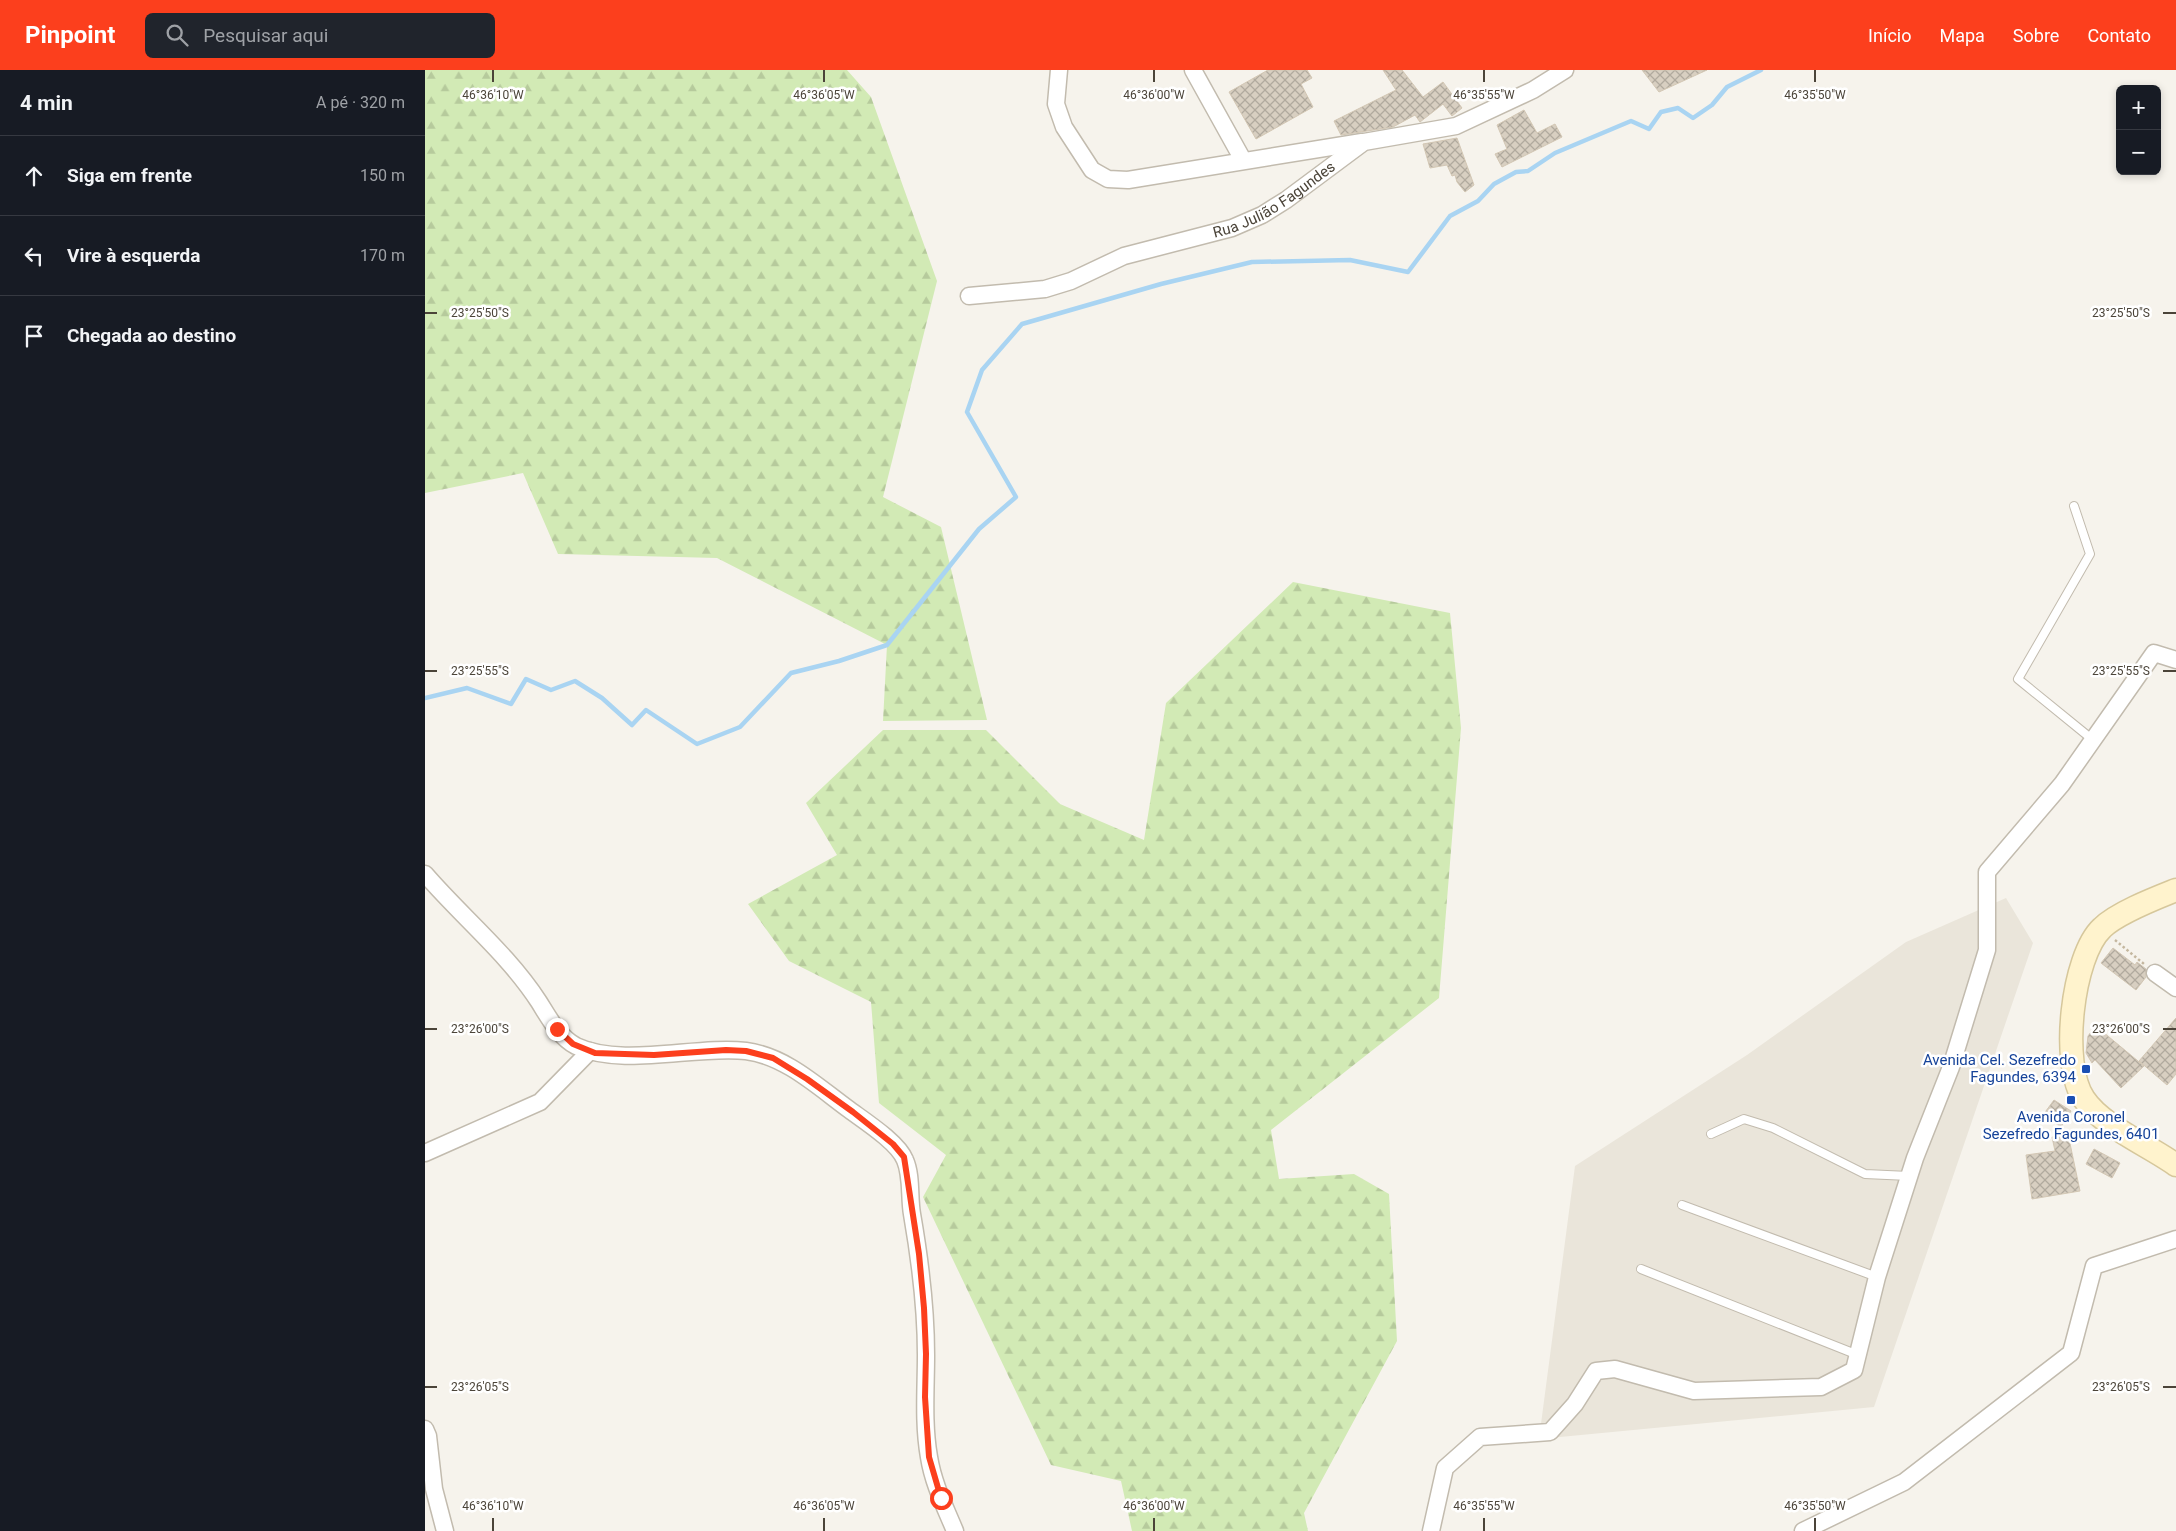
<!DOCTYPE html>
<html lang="pt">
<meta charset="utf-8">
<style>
:root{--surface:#171b24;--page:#20242c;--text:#f1f3f6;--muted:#9ea1a6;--line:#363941;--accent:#fc3f1d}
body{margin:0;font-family:Roboto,sans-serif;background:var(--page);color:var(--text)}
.controls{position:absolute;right:15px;top:15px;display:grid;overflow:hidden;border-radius:8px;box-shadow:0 2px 8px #0003}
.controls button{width:45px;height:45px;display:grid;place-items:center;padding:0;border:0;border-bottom:1px solid var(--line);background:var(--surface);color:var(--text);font:25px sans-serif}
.stop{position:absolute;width:15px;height:15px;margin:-11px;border:4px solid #fc3f1d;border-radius:50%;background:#fff}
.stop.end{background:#fc3f1d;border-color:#fff;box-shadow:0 1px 5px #0008}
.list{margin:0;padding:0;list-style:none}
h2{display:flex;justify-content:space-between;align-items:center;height:65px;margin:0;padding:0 20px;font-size:21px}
h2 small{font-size:16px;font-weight:400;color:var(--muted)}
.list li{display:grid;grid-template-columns:32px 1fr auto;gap:15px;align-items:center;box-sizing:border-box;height:80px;padding:0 20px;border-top:1px solid var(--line)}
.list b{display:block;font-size:19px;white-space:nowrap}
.list em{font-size:16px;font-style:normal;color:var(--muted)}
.icon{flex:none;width:28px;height:28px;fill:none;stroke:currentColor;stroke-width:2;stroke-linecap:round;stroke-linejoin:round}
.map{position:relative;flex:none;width:1751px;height:1461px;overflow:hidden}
header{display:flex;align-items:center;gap:30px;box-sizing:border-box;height:70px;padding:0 25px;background:var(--accent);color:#fff}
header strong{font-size:24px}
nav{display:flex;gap:28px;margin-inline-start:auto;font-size:18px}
.search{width:350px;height:45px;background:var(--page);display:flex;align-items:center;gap:12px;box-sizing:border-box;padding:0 18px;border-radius:8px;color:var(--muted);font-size:19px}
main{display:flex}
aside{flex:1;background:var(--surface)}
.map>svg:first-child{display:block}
.residential{fill:#eae5da}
.forest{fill:url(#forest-firs)}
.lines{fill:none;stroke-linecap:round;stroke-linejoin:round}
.stream{stroke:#a9d4f2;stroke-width:4.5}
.building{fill:url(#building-cross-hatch);stroke:#d3c7b4}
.lane-casing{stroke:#c2bbae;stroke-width:10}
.street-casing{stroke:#c2bbae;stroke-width:19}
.secondary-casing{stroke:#d6c79b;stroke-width:25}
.path{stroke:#c4b79f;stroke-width:2.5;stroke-dasharray:2.5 2.5;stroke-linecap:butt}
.lane{stroke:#fff;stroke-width:8}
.street{stroke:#fff;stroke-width:16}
.secondary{stroke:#fff3cd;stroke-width:22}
.route{stroke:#fc3f1d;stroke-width:6}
.ticks{fill:none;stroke:#4b4439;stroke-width:2}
.transit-dot{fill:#1a4fb4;stroke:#fff;stroke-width:2}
.labels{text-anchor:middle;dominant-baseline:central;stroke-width:5;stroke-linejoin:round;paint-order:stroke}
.street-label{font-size:15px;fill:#4b4439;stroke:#fff}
.transit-label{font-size:15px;fill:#164399;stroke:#fff;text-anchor:end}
.ticks-label{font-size:12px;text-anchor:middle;fill:#4b4439;stroke:#fff;stroke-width:5;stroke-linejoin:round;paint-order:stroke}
</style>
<header>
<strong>Pinpoint</strong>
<div class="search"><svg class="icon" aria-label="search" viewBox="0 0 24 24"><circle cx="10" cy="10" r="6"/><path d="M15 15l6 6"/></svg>Pesquisar aqui</div>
<nav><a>Início</a><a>Mapa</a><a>Sobre</a><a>Contato</a></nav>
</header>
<main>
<aside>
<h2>4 min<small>A pé · 320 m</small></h2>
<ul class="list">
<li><svg class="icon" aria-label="ahead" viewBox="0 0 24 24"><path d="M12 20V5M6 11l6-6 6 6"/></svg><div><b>Siga em frente</b></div><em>150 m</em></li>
<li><svg class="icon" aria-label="left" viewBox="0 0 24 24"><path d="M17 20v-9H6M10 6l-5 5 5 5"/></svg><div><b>Vire à esquerda</b></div><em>170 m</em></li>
<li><svg class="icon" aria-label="arrive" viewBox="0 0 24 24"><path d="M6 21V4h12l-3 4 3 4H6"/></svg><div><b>Chegada ao destino</b></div></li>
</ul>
</aside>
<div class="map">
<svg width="1751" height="1461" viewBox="0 0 1751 1461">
<defs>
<pattern id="forest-firs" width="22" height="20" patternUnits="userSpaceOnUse" patternTransform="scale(1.25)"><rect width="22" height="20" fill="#d2eab5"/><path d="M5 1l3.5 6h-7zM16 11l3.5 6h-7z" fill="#b6ca9c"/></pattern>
<pattern id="building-cross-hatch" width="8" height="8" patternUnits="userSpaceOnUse" patternTransform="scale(1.25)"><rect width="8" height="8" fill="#d8cfc1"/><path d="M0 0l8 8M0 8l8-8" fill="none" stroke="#b1aa9e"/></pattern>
</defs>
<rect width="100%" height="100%" fill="#f6f3ec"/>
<path class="residential" d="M1581,828L1608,873L1449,1337L1114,1369L1150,1096L1322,985L1481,872Z"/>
<path class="forest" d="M0,0H422L446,27L512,211L458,427L516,457L562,650L458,651L462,575L292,488L133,484L98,403L0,423Z
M868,512L1025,543L1036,658L1014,928L846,1060L854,1109L929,1104L964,1124L972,1271L879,1443L883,1461H707L696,1411L626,1395L498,1127L521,1085L454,1033L446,932L364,891L323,834L412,785L381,733L458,660H561L635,734L719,770L741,633Z"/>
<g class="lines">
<path class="stream" d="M0,628L42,618L86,634L101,609L126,620L150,611L177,628L207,655L221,640L272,674L315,657L366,603L414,591L462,575L554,459L591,427L542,342L557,300L597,254L736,214L827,192L925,190L983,202L1025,146L1053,131L1069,114L1091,102L1103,101L1130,83L1206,51L1224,59L1236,42L1253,38L1268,48L1287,35L1302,17L1336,0"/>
</g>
<path class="building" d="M843,0H882L887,8L876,14L888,37L831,69L804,22Z
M958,0H977L998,27L1018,12L1037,38L1027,46L1018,34L995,52L990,45L968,57L916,65L909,51L971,20Z
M1217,0H1282L1234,22Z
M1099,40L1112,63L1130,54L1137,67L1077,97L1070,84L1082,79L1072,55Z
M1032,68L1049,115L1040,122L1032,112L1030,105L1027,106L1022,95L1005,98L998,74Z
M1688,878L1710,895L1712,892L1721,899V907L1711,920L1676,893Z
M1751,948V1004L1742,1015L1714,991Z
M1669,958L1676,963L1678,962L1719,996L1696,1018L1670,990L1667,993L1661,983L1663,966Z
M1629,1030L1646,1041L1636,1057L1618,1045Z
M1643,1064L1655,1121L1607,1129L1601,1085L1630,1081L1627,1067Z
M1669,1079L1695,1093L1687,1108L1661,1094Z"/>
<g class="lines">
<g class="lane-casing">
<path id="lane" d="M1649,436L1665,484L1593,609L1668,670
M1286,1064L1319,1049L1348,1058L1440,1104L1484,1106
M1257,1135L1452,1207
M1216,1199L1433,1285"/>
</g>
<g class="street-casing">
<g id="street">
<path d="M634,0L631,34L639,57L667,100L683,109L703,110L937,72"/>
<path d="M768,0L818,90"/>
<path id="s1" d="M544,226L620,219L646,211L699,186L807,158L837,145L861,130L939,72L1031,56L1108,20L1140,0"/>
<path d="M0,804C37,847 83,884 114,932C124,948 134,967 151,976C198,998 271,975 321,981C360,986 392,1016 422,1038C438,1050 473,1072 480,1090C487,1106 484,1127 487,1144C495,1190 501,1237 501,1285C501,1319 498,1353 504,1387C508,1413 520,1437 530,1461"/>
<path d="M1730,903L1751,918"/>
<path d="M0,1083L115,1032L165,981"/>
<path d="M0,1359L3,1366L9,1419L20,1461"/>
<path d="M1006,1461L1020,1398L1055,1367L1125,1362L1150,1334L1171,1301L1190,1299L1269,1321L1396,1317L1429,1300L1452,1207L1490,1088L1526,997L1562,880V802L1637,714L1729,583L1751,590"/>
<path d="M1378,1461L1479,1412L1646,1283L1669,1196L1751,1169"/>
</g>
</g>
<g class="secondary-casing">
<path id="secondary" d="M1751,820C1731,828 1692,843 1677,858C1647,886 1635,995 1659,1029C1677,1056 1723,1075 1751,1095"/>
</g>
<path class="path" d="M1690,870L1719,894"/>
<use href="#lane" class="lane"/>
<use href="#street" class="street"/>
<use href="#secondary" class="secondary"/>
</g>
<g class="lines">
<path class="route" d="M132,959L148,974L170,983L229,985L301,980L321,981L348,988L382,1009L428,1042L468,1074L479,1087L494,1184L499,1238L501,1284L500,1327L504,1387L516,1428"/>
</g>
<path class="ticks" d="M68,0V12M399,0V12M729,0V12M1059,0V12M1390,0V12M0,243H12M1738,243H1751M0,601H12M1738,601H1751M0,959H12M1738,959H1751M0,1317H12M1738,1317H1751M68,1448V1461M399,1448V1461M729,1448V1461M1059,1448V1461M1390,1448V1461"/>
<g class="transit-dot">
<rect x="1656" y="994" width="10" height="10" rx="2.5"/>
<rect x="1641" y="1025" width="10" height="10" rx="2.5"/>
</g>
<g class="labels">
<g class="street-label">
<text stroke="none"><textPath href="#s1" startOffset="324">Rua Julião Fagundes</textPath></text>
</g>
<g class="transit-label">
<text x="1651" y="990">Avenida Cel. Sezefredo<tspan x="1651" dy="17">Fagundes, 6394</tspan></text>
<text x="1646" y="1047" text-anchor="middle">Avenida Coronel<tspan x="1646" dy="17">Sezefredo Fagundes, 6401</tspan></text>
</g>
</g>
<g class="ticks-label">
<text x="68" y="29">46°36'10"W</text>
<text x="399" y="29">46°36'05"W</text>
<text x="729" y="29">46°36'00"W</text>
<text x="1059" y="29">46°35'55"W</text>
<text x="1390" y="29">46°35'50"W</text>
<text x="55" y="247">23°25'50"S</text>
<text x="1696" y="247">23°25'50"S</text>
<text x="55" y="605">23°25'55"S</text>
<text x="1696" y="605">23°25'55"S</text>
<text x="55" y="963">23°26'00"S</text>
<text x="1696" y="963">23°26'00"S</text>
<text x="55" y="1321">23°26'05"S</text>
<text x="1696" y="1321">23°26'05"S</text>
<text x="68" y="1440">46°36'10"W</text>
<text x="399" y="1440">46°36'05"W</text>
<text x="729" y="1440">46°36'00"W</text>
<text x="1059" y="1440">46°35'55"W</text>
<text x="1390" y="1440">46°35'50"W</text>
</g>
</svg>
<div class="controls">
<button>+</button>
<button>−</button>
</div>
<div class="stop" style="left:516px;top:1428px"></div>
<div class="stop end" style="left:132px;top:959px"></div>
</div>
</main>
